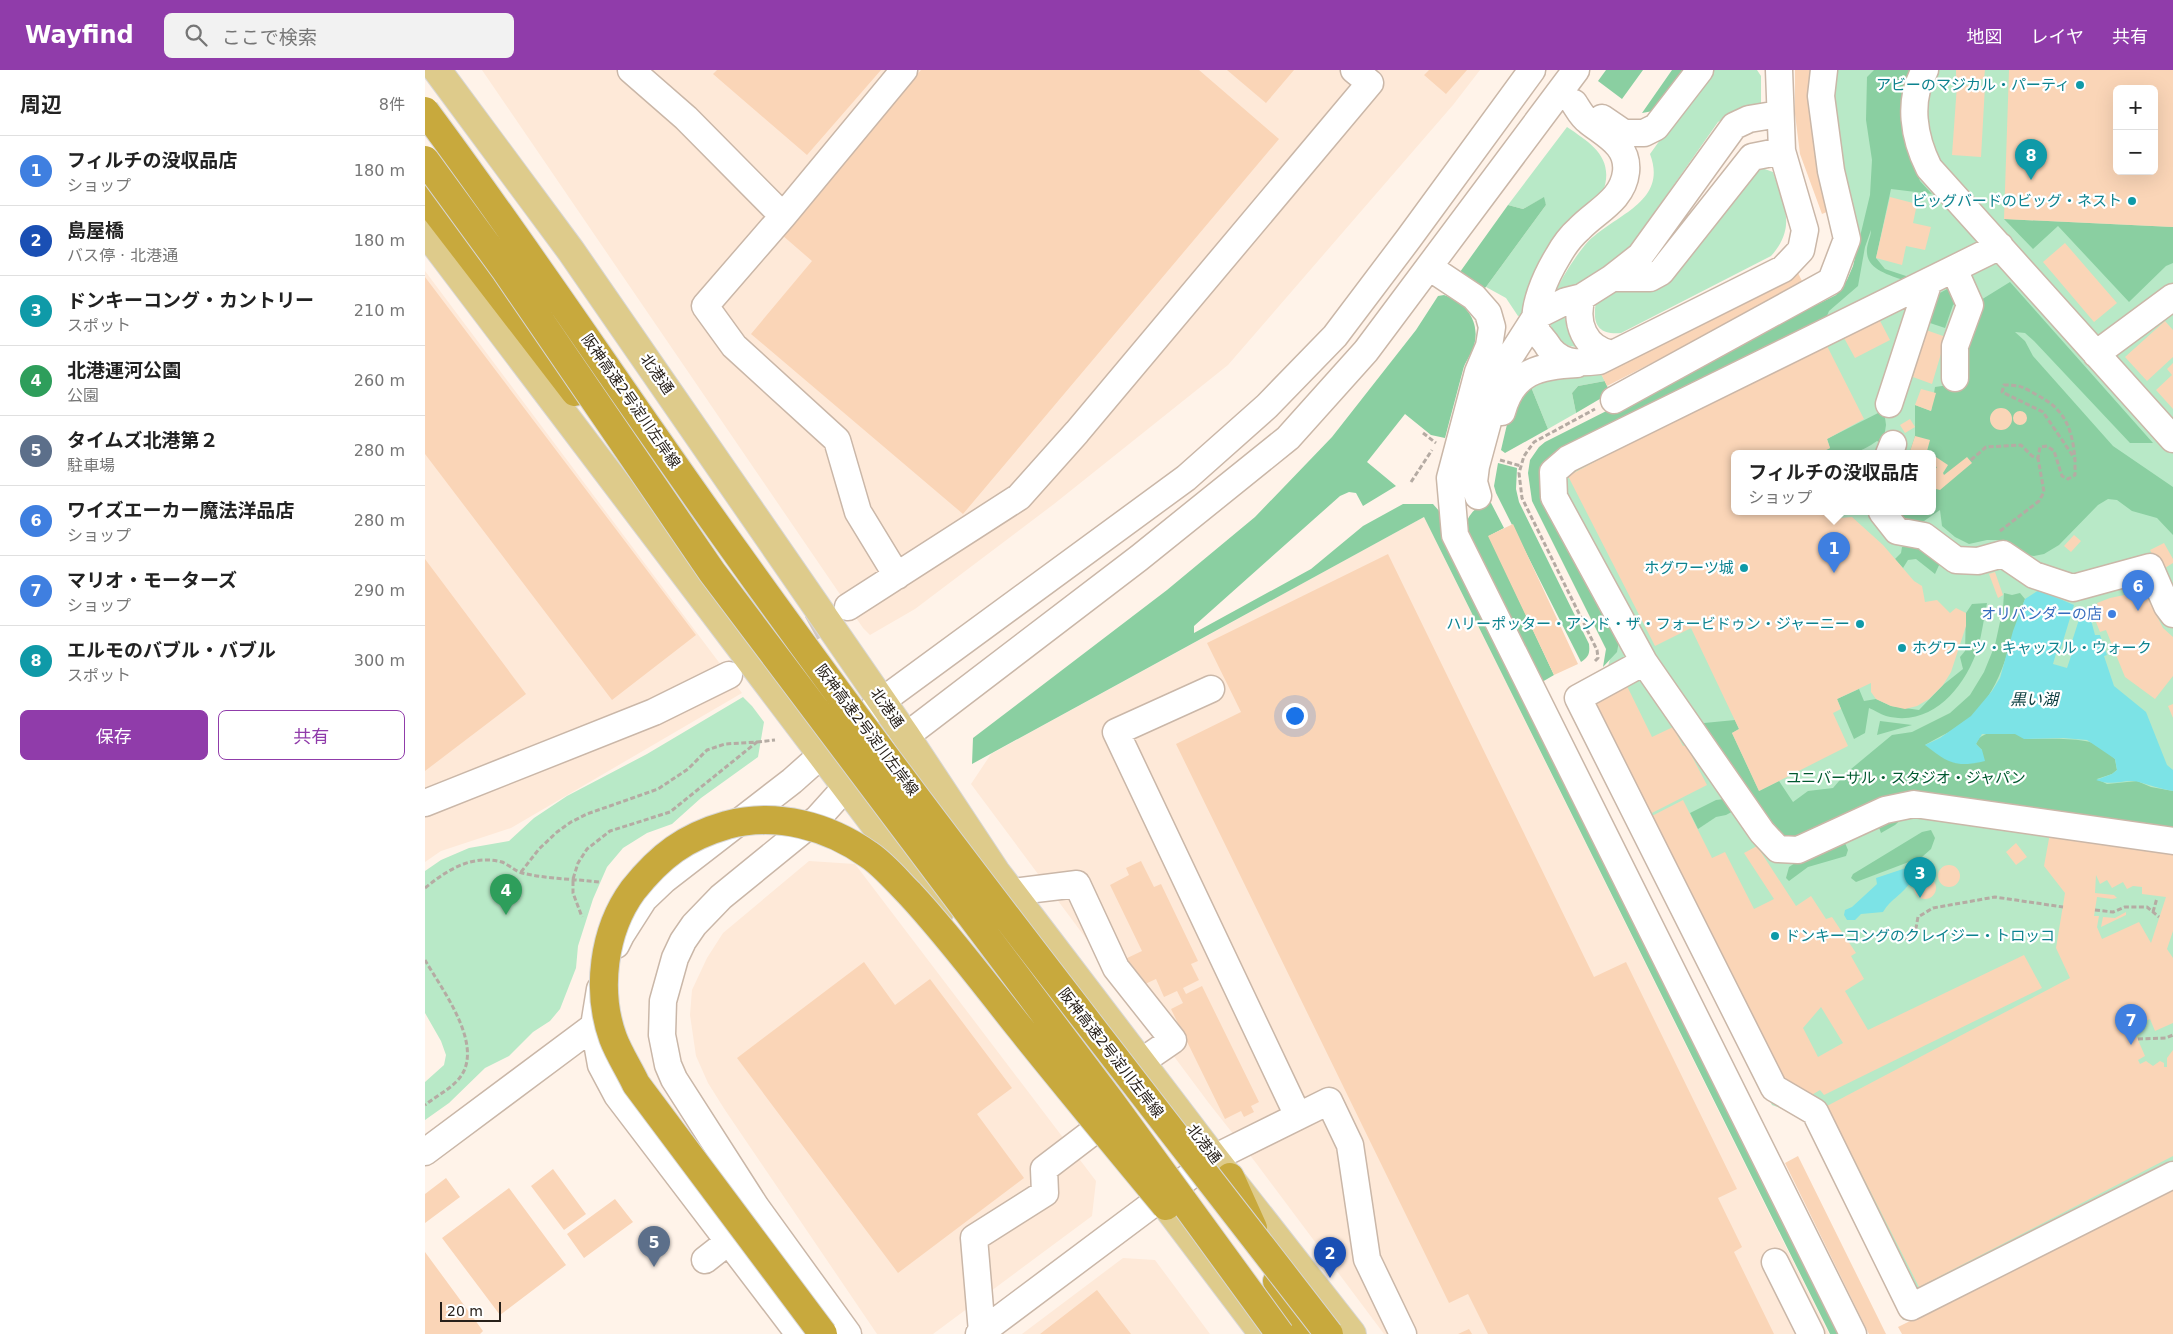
<!DOCTYPE html>
<html lang="ja">
<meta charset="utf-8">
<style>
:root{--surface:#fff;--page:#f2f2f2;--text:#222;--muted:#767676;--line:#e0e0e0;--accent:#903caa}
body{margin:0;font-family:"DejaVu Sans","Noto Sans JP",sans-serif;background:var(--page);color:var(--text)}
.controls{position:absolute;right:15px;top:15px;display:grid;overflow:hidden;border-radius:8px;box-shadow:0 5px 20px #0002}
.controls button{width:45px;height:45px;display:grid;place-items:center;padding:0;border:0;border-bottom:1px solid var(--line);background:var(--surface);color:var(--text);font:25px sans-serif}
.scale{position:absolute;left:15px;bottom:12px;width:61px;box-sizing:border-box;padding-left:5px;border:2px solid #27201a;border-top:0;font-size:14px;line-height:18px;white-space:nowrap;color:#27201a;-webkit-text-stroke:4px #fff;paint-order:stroke}
.you{position:absolute;left:869px;top:645px;width:18px;height:18px;margin:-12px;border:4px solid #fff;border-radius:50%;background:#1a73e8;box-shadow:0 0 0 8px #1a73e833}
.badge{display:grid;place-items:center;width:32px;height:32px;border-radius:50%;background:var(--accent);color:#fff;font-size:16px;font-weight:700}
.pin{position:absolute;translate:-50% -41px;filter:drop-shadow(0 1px 2px #0008)}
.pin::after{content:'';position:absolute;top:26px;width:18px;height:15px;background:inherit;clip-path:polygon(0 0,100% 0,50% 100%)}
.popup{position:absolute;left:1306px;top:380px;width:205px;height:65px;box-sizing:border-box;display:grid;place-content:center;border-radius:8px;background:var(--surface);filter:drop-shadow(0 1px 4px #0005);font-size:16px;white-space:nowrap;color:var(--muted)}
.popup b{font-size:19px;color:var(--text)}
.popup::after{content:'';position:absolute;left:50%;top:100%;margin-left:-10px;border:10px solid transparent;border-top-color:var(--surface)}
.list{margin:0;padding:0;list-style:none}
h2{display:flex;justify-content:space-between;align-items:center;height:65px;margin:0;padding:0 20px;font-size:21px}
h2 small{font-size:16px;font-weight:400;color:var(--muted)}
.list li{display:grid;grid-template-columns:32px 1fr auto;gap:15px;align-items:center;box-sizing:border-box;height:70px;padding:0 20px;border-top:1px solid var(--line)}
.list b{display:block;font-size:19px;white-space:nowrap}
.list p{margin:0;font-size:16px;white-space:nowrap;color:var(--muted)}
.list em{font-size:16px;font-style:normal;color:var(--muted)}
.actions{display:flex;gap:10px;padding:15px 20px}
.actions a{flex:1;padding:11px 0;border:1px solid var(--accent);border-radius:8px;text-align:center;font-size:18px;color:var(--accent)}
.actions .main{background:var(--accent);color:#fff}
.icon{flex:none;width:28px;height:28px;fill:none;stroke:currentColor;stroke-width:2;stroke-linecap:round;stroke-linejoin:round}
.map{position:relative;flex:none;width:1748px;height:1264px;overflow:hidden}
header{display:flex;align-items:center;gap:30px;box-sizing:border-box;height:70px;padding:0 25px;background:var(--accent);color:#fff}
header strong{font-size:24px}
nav{display:flex;gap:28px;margin-inline-start:auto;font-size:18px}
.search{width:350px;height:45px;background:var(--page);display:flex;align-items:center;gap:12px;box-sizing:border-box;padding:0 18px;border-radius:8px;color:var(--muted);font-size:19px}
main{display:flex}
aside{flex:1;background:var(--surface)}
.map>svg:first-child{display:block}
.built{fill:#fee9d8}
.green{fill:#b8e9c7;fill-rule:evenodd}
.forest{fill:#8acfa1}
.water{fill:#7ce3e6}
.building{fill:#fad5b7;fill-rule:evenodd}
.lines{fill:none;stroke-linecap:round;stroke-linejoin:round}
.minor-tunnel{stroke:#d4c9c0;stroke-width:26;stroke-dasharray:26 13;stroke-linecap:butt}
.minor-casing{stroke:#cab7a8;stroke-width:29}
.major-casing{stroke:#d8d7d6;stroke-width:30}
.highway-casing{stroke:#d8d7d6;stroke-width:30}
.path{stroke:#b5aba3;stroke-width:3;stroke-dasharray:5 2.5;stroke-linecap:butt}
.minor{stroke:#fff;stroke-width:26}
.major{stroke:#decb8b;stroke-width:28}
.highway{stroke:#c8a93d;stroke-width:28}
.highway-bridge-casing{stroke:#d8d7d6;stroke-width:30;stroke-linecap:butt}
.highway-bridge{stroke:#c8a93d;stroke-width:28}
.culture-dot{fill:#0f9aa8;stroke:#fff;stroke-width:2}
.shop-dot{fill:#3f7fe0;stroke:#fff;stroke-width:2}
.labels{text-anchor:middle;dominant-baseline:central;stroke-width:4.5;stroke-linejoin:round;paint-order:stroke}
.culture-label{font-size:15px;fill:#0d838f;stroke:#fff;text-anchor:end}
.street-label{font-size:15px;fill:#27201a;stroke:#fff}
.shop-label{font-size:15px;fill:#366cbe;stroke:#fff;text-anchor:end}
.park-label{font-size:15px;fill:#00592f;stroke:#fff}
.water-label{font-size:16px;font-style:italic;fill:#083b3c;stroke:#fff}
</style>
<header>
<strong>Wayfind</strong>
<div class="search"><svg class="icon" aria-label="search" viewBox="0 0 24 24"><circle cx="10" cy="10" r="6"/><path d="M15 15l6 6"/></svg>ここで検索</div>
<nav><a>地図</a><a>レイヤ</a><a>共有</a></nav>
</header>
<main>
<aside>
<h2>周辺<small>8件</small></h2>
<ul class="list">
<li><span class="badge" style="background:#3f7fe0">1</span><div><b>フィルチの没収品店</b><p>ショップ</p></div><em>180 m</em></li>
<li><span class="badge" style="background:#1a4fb4">2</span><div><b>島屋橋</b><p>バス停 · 北港通</p></div><em>180 m</em></li>
<li><span class="badge" style="background:#0f9aa8">3</span><div><b>ドンキーコング・カントリー</b><p>スポット</p></div><em>210 m</em></li>
<li><span class="badge" style="background:#2e9e5b">4</span><div><b>北港運河公園</b><p>公園</p></div><em>260 m</em></li>
<li><span class="badge" style="background:#5c6f8a">5</span><div><b>タイムズ北港第２</b><p>駐車場</p></div><em>280 m</em></li>
<li><span class="badge" style="background:#3f7fe0">6</span><div><b>ワイズエーカー魔法洋品店</b><p>ショップ</p></div><em>280 m</em></li>
<li><span class="badge" style="background:#3f7fe0">7</span><div><b>マリオ・モーターズ</b><p>ショップ</p></div><em>290 m</em></li>
<li><span class="badge" style="background:#0f9aa8">8</span><div><b>エルモのバブル・バブル</b><p>スポット</p></div><em>300 m</em></li>
</ul>
<div class="actions"><a class="main">保存</a><a>共有</a></div>
</aside>
<div class="map">
<svg width="1748" height="1264" viewBox="0 0 1748 1264">
<rect width="100%" height="100%" fill="#fff3e9"/>
<path class="built" d="M57,0H1055L1028,35L803,295L629,434L490,539L445,565L438,558Z
M0,201L317,623L86,758L16,781L0,792Z
M999,447L1404,1264H959L831,1093L783,1032L546,714L566,684Z
M384,791L430,794L671,1111L667,1146L508,1264H452L300,1040L283,1013L271,986L265,945L267,920L282,888L298,863Z
M698,1188L730,1190L785,1264H597Z"/>
<path class="green" d="M1285,0H1332L1336,6V40L1303,46L1293,52L1201,183L1189,193L1126,231C1135,211 1146,192 1160,175C1186,145 1244,134 1225,84Z
M1404,0H1748V1112L1478,1250L1381,1048L1347,1035L1143,626L1182,599L1188,580L1116,385L1408,230L1430,199L1431,164L1420,123ZM1692,19H1729V101H1692ZM1310,384H1508V442H1310Z
M1142,57C1167,74 1190,88 1178,122L1098,245L1093,246L1081,228L1061,217L1121,135L1118,128L1098,139L1083,135Z
M1334,97L1348,102C1359,135 1372,157 1346,186L1196,263C1173,265 1167,254 1171,232C1179,228 1190,218 1199,217C1225,214 1222,230 1247,206Z
M1139,242L1142,259L1154,277C1137,277 1130,267 1124,251Z
M1174,300L1180,311L1153,316L1147,323L1151,343L1123,359L1104,312Z
M318,627L327,636L339,652L333,687L276,728L247,754L222,763L198,778L182,797L168,829L153,876L151,898L135,939L125,951L108,962L84,986L60,998L24,1033L0,1050V1012L19,995L21,985L16,971L0,943V801L16,790L44,778L84,771L109,748L142,726L222,684Z"/>
<path class="forest" d="M1181,0H1218L1197,29L1173,11Z
M1247,0H1260L1228,41L1217,43Z
M1449,0H1488L1480,69L1495,111L1507,124L1466,119L1451,188L1460,199L1484,207L1478,210C1465,205 1443,200 1442,183C1441,175 1446,167 1446,160L1440,177L1433,216L1404,241L1399,253L1154,372L1141,375L1126,387L1194,571L1192,582L1178,597L1181,579L1107,431L1103,403L1105,390L1114,377L1120,372L1411,225L1422,210L1428,196L1445,125L1447,90L1441,50L1442,7Z
M1119,127L1121,135L1061,217L1057,220L1035,202L1083,135L1098,139Z
M1579,149L1748,157V193L1741,196L1704,232L1633,156L1608,179Z
M1585,212L1728,373H1705L1609,271L1600,263L1590,262L1600,271L1608,286L1688,376L1748,417V465L1732,448L1707,441L1692,430L1683,429L1673,435L1634,475L1619,484L1609,486L1594,484L1584,479L1579,470H1562L1544,474L1530,467L1517,456L1515,440L1499,451L1480,452L1472,442H1508V384H1484L1490,366V335L1506,341L1510,317L1538,313L1541,278L1549,264L1552,248L1551,233Z
M1524,218L1531,233L1528,235L1520,258L1505,253L1513,224Z
M1019,225C1042,233 1057,253 1048,279C1045,286 1040,292 1038,300C1032,322 1026,345 1020,368L1006,365L980,344L942,392L971,416L938,436L931,423L924,422L915,426L769,556V563L886,499L938,456L978,434H1008L1015,442L1019,469L1415,1264H1405L999,447L547,694L548,668L742,520L830,447L907,367L991,260L1013,226Z
M1180,311L1185,323L1151,343L1147,323L1153,316Z
M1104,312L1123,359L1080,383L1076,380L1087,333Z
M1459,340L1461,355L1458,374L1452,371C1429,387 1420,384 1393,384L1405,378L1402,369Z
M1073,393L1092,398L1091,419L1094,432L1164,574C1165,583 1164,587 1156,592L1071,423L1069,416Z
M1064,429L1079,458L1064,466L1129,605L1117,612L1042,460C1039,446 1052,438 1061,430Z
M1482,476L1487,478L1500,477L1515,493L1510,504L1491,489L1483,490L1478,498L1470,489L1476,483L1477,477Z
M1579,523L1587,525L1595,523L1600,529C1584,570 1580,615 1546,647C1533,659 1515,666 1500,675L1557,680L1551,674C1554,660 1580,660 1592,664C1596,666 1597,668 1602,669C1622,669 1641,668 1660,671C1671,672 1682,682 1690,689L1692,700L1687,704L1672,709L1682,714L1712,711L1726,717L1748,721V763L1542,731L1383,767L1355,768L1269,654L1310,650L1314,659L1307,663L1334,721L1354,711L1368,732L1383,721L1408,718L1420,704L1467,665L1487,662L1525,643L1545,625L1559,602L1570,575L1578,538Z
M1562,533C1559,548 1557,563 1553,578C1540,617 1507,658 1461,646C1455,644 1449,640 1444,638L1440,663L1429,669L1412,629L1434,619L1439,631L1451,629L1466,636L1494,640L1518,615L1538,599L1535,587L1540,581L1541,543L1547,534Z
M1455,651L1487,655L1452,665Z
M1307,728L1314,738L1301,745L1291,747L1273,759L1265,743L1291,730Z
M1480,746L1470,755L1456,763L1452,752Z
M1506,760L1510,768L1506,779L1497,787L1431,812L1426,808L1428,804L1497,762Z
M1417,766L1423,780L1421,786L1383,797L1364,811L1361,808L1364,797L1370,793Z"/>
<path class="water" d="M1614,520L1649,535L1635,581L1632,580L1628,594L1642,598L1646,586L1643,584L1658,537L1667,541L1669,548L1666,550L1670,565H1675L1682,585L1679,586L1689,616L1721,642L1742,695L1748,700V721C1736,719 1725,715 1714,712C1699,708 1690,717 1671,710L1687,704L1692,700L1690,689L1662,670L1638,668L1599,669L1590,664H1557L1551,674L1557,680L1560,691C1531,698 1523,693 1500,675L1515,668L1546,646L1567,621L1575,608L1588,561L1600,529Z
M1484,797L1487,810C1478,825 1466,828 1458,842L1436,844L1430,850H1422L1419,845L1420,840L1427,837L1452,814L1451,808Z"/>
<path class="building" d="M292,0H456L382,85L288,4Z
M496,0H774L854,69L538,444L326,264L387,191L357,165Z
M802,0H869L841,33Z
M1004,0H1042L1021,24L999,5Z
M1370,0H1387L1409,139L1397,144L1375,84L1370,44Z
M1531,0H1560L1559,9H1531Z
M1584,0H1748V157L1579,149ZM1692,19H1729V101H1692Z
M1532,15L1560,16L1556,87L1527,85Z
M1465,127L1492,134L1488,153L1506,157L1500,180L1481,176L1477,195L1451,188Z
M1640,173L1692,233L1669,252L1618,192Z
M1371,199L1379,215L1182,316L1174,300Z
M0,207L271,565L187,630L0,384Z
M1453,247L1465,270L1430,288L1418,266Z
M1740,251L1748,260V287L1722,311L1700,287Z
M1501,260L1521,267L1507,314L1488,307Z
M1401,274L1439,349L1402,369L1405,378L1393,384H1310V442H1412L1415,448L1427,447L1458,475L1489,511L1497,516L1500,532L1512,530L1525,543L1531,538L1541,543V556L1526,602L1518,615L1504,629L1492,636L1480,639L1466,636L1451,629L1446,622V613L1412,629L1416,639L1408,643L1423,676L1334,721L1307,663L1314,659L1266,558L1230,576L1143,406L1225,362Z
M1748,293V339L1731,320L1747,305L1742,299Z
M1496,319L1511,323L1506,341L1490,335Z
M1565 349a11 11 0 1 1 22 0a11 11 0 1 1-22 0Z
M1588 348a7 7 0 1 1 14 0a7 7 0 1 1-14 0Z
M1485,349L1490,357L1480,363L1475,355Z
M1490,366L1505,370L1502,381L1507,384H1484Z
M1508,385L1523,395L1518,403L1519,405L1542,387L1547,393L1515,420L1511,419L1508,418V403L1512,397L1508,396Z
M1088,454L1153,594L1129,605L1063,466Z
M1649,465L1656,471L1646,482L1639,476Z
M1739,473L1748,489V493L1740,498L1733,489L1729,488L1725,480Z
M963,484L1169,907L1201,892L1312,1119L1293,1128L1317,1177L1309,1182L1349,1264H1063L1043,1224L1024,1233L751,674L816,642L782,573Z
M0,489L101,624L0,701Z
M1570,502L1578,525L1573,528L1564,504Z
M1719,521L1738,558L1748,567V606L1730,629L1700,607L1681,560L1675,562L1671,552L1678,549L1672,533L1685,528Z
M1200,612L1227,667L1248,657L1258,676L1261,675L1282,715L1223,745L1164,629Z
M1748,634V648L1743,636Z
M1258,730L1287,788L1300,782L1329,839L1349,829L1319,783L1332,776L1371,836L1386,826L1401,849L1407,847L1431,883L1426,886L1439,909L1420,921L1443,960L1599,885L1617,918L1399,1025L1395,1020L1380,1029L1355,1016L1221,749ZM1396,937L1418,973L1393,987L1378,958Z
M1625,763L1748,781V861L1742,879L1748,888V953L1730,961L1725,949L1714,954L1712,950L1705,953L1702,947L1697,949L1701,957L1707,956L1720,986L1713,990L1715,994L1721,991L1728,996L1735,991L1739,993V997H1742V988L1748,980V1086L1494,1217L1402,1036L1645,908L1631,878L1640,823L1619,796ZM1671,805L1675,814L1682,810L1687,818L1698,812L1702,819L1708,816L1717,817V824L1741,827L1726,873L1714,852L1677,869L1672,857L1674,846H1669L1672,827L1687,829L1692,828L1689,825L1670,823Z
M1591,773L1602,787L1591,795L1581,782Z
M716,791L729,817L736,814L773,891L766,894L774,910L758,918L761,924L777,916L834,1032L826,1036L829,1042L819,1047L816,1041L800,1049L746,939L758,933L752,921L739,927L731,909L718,915L711,901L704,904L698,890L717,881L685,815L704,805L701,798Z
M1513 806a11 11 0 1 1 22 0a11 11 0 1 1-22 0Z
M1489 818a11 11 0 1 1 22 0a11 11 0 1 1-22 0Z
M1701,842V845L1676,857L1678,847L1690,848Z
M439,892L470,935L505,909L587,1018L552,1044L599,1108L473,1203L312,988Z
M1373,1086L1461,1264H1444L1360,1093Z
M128,1099L161,1144L139,1160L106,1116Z
M21,1108L35,1127L0,1153V1124Z
M84,1118L141,1195L75,1245L17,1168Z
M1748,1120V1264H1477L1473,1257Z
M190,1129L208,1152L159,1188L142,1164Z
M0,1182L58,1261L55,1264H0Z
M672,1220L706,1264H615Z
M1044,1259L1047,1264H1033Z"/>
<g class="lines">
<path class="minor-tunnel" d="M352,577L421,539"/>
<g class="minor-casing">
<path id="minor" d="M206,0L261,48L358,146
M1500,0C1482,31 1489,68 1504,98L1748,369
M1149,33C1153,39 1157,47 1163,51C1180,65 1204,75 1201,102C1198,130 1171,141 1154,159C1146,166 1138,177 1133,186C1122,204 1105,239 1112,261C1114,265 1118,269 1121,273C1133,294 1152,294 1174,291L1358,199L1376,180L1380,160L1357,81L1354,0
M1177,48L1199,63H1219L1231,57L1275,0
M1575,176L1143,389L1128,402L1129,427L1219,592L1337,762L1353,779L1373,780L1460,740L1489,734L1748,771
M1004,197L1049,227L1063,243L1067,257L1064,276L1053,302L1025,408L1030,465L1428,1264
M1529,199L1545,235L1530,276V308
M1187,208L1215,186L1309,56L1324,49L1354,44
M1157,227C1149,253 1160,279 1187,284
M1671,284L1748,227
M1189,330L1406,211L1422,169L1406,101L1396,26L1399,0
M1464,334L1504,211
M1077,342C1088,301 1114,296 1152,294
M1464,384L1468,374
M1053,426L1049,412L1051,396L1075,307L1081,293L1111,246L1141,231L1157,227L1187,208H1225L1236,202L1327,87L1357,81
M1457,442L1472,461L1499,466L1531,490L1553,491L1578,484L1609,505L1648,518L1725,497L1742,536L1748,544
M472,506L433,442L412,370L309,276L280,236L358,146L479,0
M423,537L594,427L652,362L945,13L929,0
M1219,592L1153,628L1349,1018L1390,1042L1486,1237L1748,1105
M786,619L691,662L873,1046
M0,733L229,642L304,605
M587,822L652,814L691,898L748,970L716,992
M191,875L196,865L219,829L239,810L367,711L457,631L761,408L842,336L910,266L984,168L1107,0
M175,919L169,956L176,995L192,1025L374,1264
M0,1082L169,956
M280,1190L303,1172
M1350,1192L1386,1264
M557,1262L549,1168L620,1123L619,1099L678,1054
M423,1264L331,1137L249,1009L243,995L237,965L238,931L250,888L258,871L269,855L296,827L393,748L420,718L481,666L714,488L863,368L941,281L1151,0
M554,1264L789,1088L904,1031L925,1075L942,1189L978,1264"/>
</g>
<g class="major-casing">
<path id="major" d="M12,0L146,181L481,666L571,802L789,1088L927,1264
M0,161L515,841
M727,1117L838,1264"/>
</g>
<g class="highway-casing">
<path id="highway" d="M0,127L150,322
M805,1107L828,1158
M852,1211L883,1264"/>
</g>
<path class="path" d="M998,363L1011,373
M1075,390L1096,396
M1546,390L1561,377L1596,375L1607,386L1613,388L1615,377L1622,376L1629,381L1637,406L1643,409L1650,405V389L1618,342L1577,322L1579,315C1596,315 1598,317 1612,325C1641,340 1647,359 1650,389
M986,412L1007,380
M1575,461L1614,431L1619,422L1613,388
M1170,591L1173,588L1172,580L1097,428L1094,403L1099,386L1109,372L1170,339
M332,672L350,670
M96,802L114,779L132,762L146,752L162,744L233,719L263,699L282,680L300,674L332,672L245,742L185,761L162,779L153,793L148,809V823L157,847
M0,818C22,800 47,784 77,792C84,795 90,801 97,803C122,809 149,809 174,812
M1670,840L1688,842L1700,837H1722L1734,847
M1728,842L1732,828
M1481,871L1491,858L1493,847L1508,838L1570,827L1638,837
M0,890C17,920 64,980 31,1012C22,1021 10,1027 0,1035
M1713,969L1741,968L1748,965"/>
<use href="#minor" class="minor"/>
<use href="#major" class="major"/>
<use href="#highway" class="highway"/>
<g class="highway-bridge-casing">
<path id="highway-bridge" d="M0,41C108,186 207,338 313,485C502,750 705,1006 904,1264
M0,90L81,201L287,502L686,1032L855,1264
M398,1264L211,1014C204,999 194,984 188,968C171,921 178,861 208,820C235,786 260,767 302,755C352,742 403,756 444,785C459,795 472,811 485,824C524,866 559,913 595,958C643,1018 692,1077 741,1136"/>
</g>
<use href="#highway-bridge" class="highway-bridge"/>
</g>
<g class="culture-dot">
<circle cx="1655" cy="15" r="5"/>
<circle cx="1707" cy="131" r="5"/>
<circle cx="1319" cy="498" r="5"/>
<circle cx="1435" cy="554" r="5"/>
<circle cx="1477" cy="578" r="5"/>
<circle cx="1350" cy="866" r="5"/>
</g>
<circle class="shop-dot" cx="1687" cy="544" r="5"/>
<g class="labels">
<g class="culture-label">
<text x="1645" y="15">アビーのマジカル・パーティ</text>
<text x="1697" y="131">ビッグバードのビッグ・ネスト</text>
<text x="1309" y="498">ホグワーツ城</text>
<text x="1425" y="554">ハリーポッター・アンド・ザ・フォービドゥン・ジャーニー</text>
<text x="1487" y="578" text-anchor="start">ホグワーツ・キャッスル・ウォーク</text>
<text x="1360" y="866" text-anchor="start">ドンキーコングのクレイジー・トロッコ</text>
</g>
<g class="street-label">
<text transform="translate(232 304) rotate(55)">北港通</text>
<text transform="translate(206 331) rotate(55)">阪神高速2号淀川左岸線</text>
<text transform="translate(462 638) rotate(55)">北港通</text>
<text transform="translate(442 660) rotate(53)">阪神高速2号淀川左岸線</text>
<text transform="translate(686 983) rotate(52)">阪神高速2号淀川左岸線</text>
<text transform="translate(779 1074) rotate(52)">北港通</text>
</g>
<g class="shop-label">
<text x="1677" y="544">オリバンダーの店</text>
</g>
<g class="park-label">
<text x="1481" y="708">ユニバーサル・スタジオ・ジャパン</text>
</g>
<g class="water-label">
<text x="1609" y="629">黒い湖</text>
</g>
</g>
</svg>
<div class="controls">
<button>+</button>
<button>−</button>
</div>
<div class="scale">20 m</div>
<div class="you"></div>
<div class="pin badge" style="left:1409px;top:503px;background:#3f7fe0">1</div>
<div class="popup"><b>フィルチの没収品店</b>ショップ</div>
<div class="pin badge" style="left:905px;top:1208px;background:#1a4fb4">2</div>
<div class="pin badge" style="left:1495px;top:828px;background:#0f9aa8">3</div>
<div class="pin badge" style="left:81px;top:845px;background:#2e9e5b">4</div>
<div class="pin badge" style="left:229px;top:1197px;background:#5c6f8a">5</div>
<div class="pin badge" style="left:1713px;top:541px;background:#3f7fe0">6</div>
<div class="pin badge" style="left:1706px;top:975px;background:#3f7fe0">7</div>
<div class="pin badge" style="left:1606px;top:110px;background:#0f9aa8">8</div>
</div>
</main>
